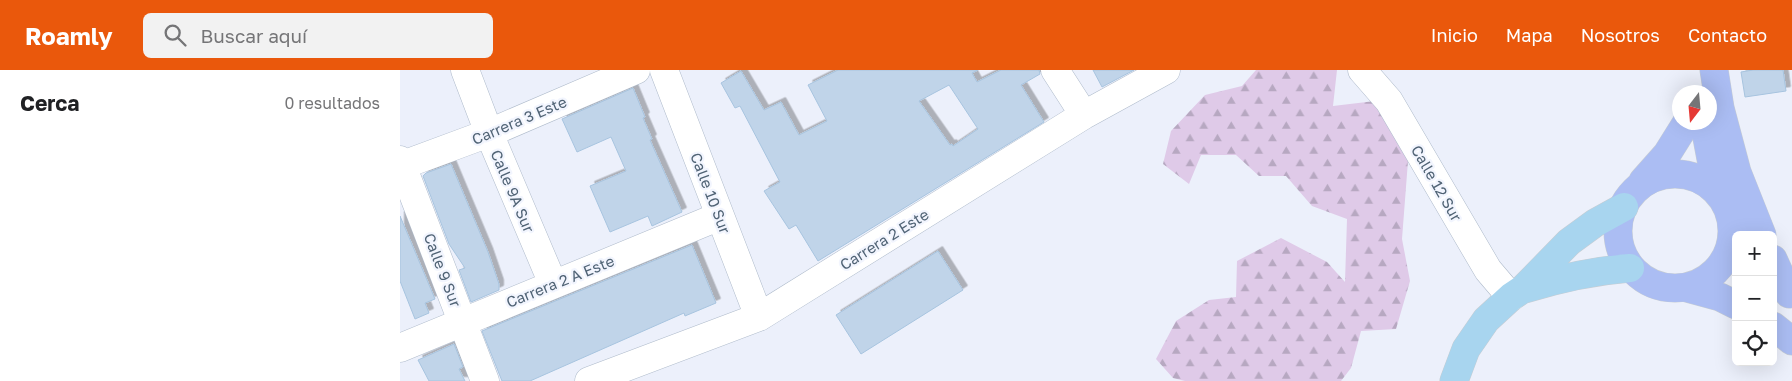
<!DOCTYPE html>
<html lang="es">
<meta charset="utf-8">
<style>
:root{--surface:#fff;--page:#f2f2f2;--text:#202124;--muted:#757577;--line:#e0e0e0;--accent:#ea580c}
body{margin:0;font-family:"Golos Text",sans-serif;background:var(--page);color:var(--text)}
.controls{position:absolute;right:15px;bottom:15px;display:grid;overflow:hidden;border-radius:8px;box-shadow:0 5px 20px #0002}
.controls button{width:45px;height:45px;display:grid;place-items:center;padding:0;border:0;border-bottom:1px solid var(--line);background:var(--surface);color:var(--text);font:25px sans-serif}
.compass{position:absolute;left:1272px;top:15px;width:45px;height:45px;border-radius:50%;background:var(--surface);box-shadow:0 5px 20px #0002;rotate:196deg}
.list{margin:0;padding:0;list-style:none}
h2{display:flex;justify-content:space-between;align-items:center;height:65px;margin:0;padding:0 20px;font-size:21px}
h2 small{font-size:16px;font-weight:400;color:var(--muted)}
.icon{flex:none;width:28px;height:28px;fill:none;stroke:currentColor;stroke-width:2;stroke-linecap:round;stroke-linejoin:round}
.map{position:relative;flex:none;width:1392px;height:311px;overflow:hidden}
header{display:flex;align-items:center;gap:30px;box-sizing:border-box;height:70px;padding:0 25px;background:var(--accent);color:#fff}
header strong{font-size:24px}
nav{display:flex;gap:28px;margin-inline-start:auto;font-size:18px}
.search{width:350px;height:45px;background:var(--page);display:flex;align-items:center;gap:12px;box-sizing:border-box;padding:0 18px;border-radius:8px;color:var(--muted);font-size:19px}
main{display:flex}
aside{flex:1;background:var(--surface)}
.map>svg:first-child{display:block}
.forest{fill:url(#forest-firs)}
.building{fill:#c0d4e9;stroke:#a7c4df;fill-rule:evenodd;filter:url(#shadow)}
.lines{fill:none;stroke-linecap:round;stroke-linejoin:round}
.minor-casing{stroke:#afbbcb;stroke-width:29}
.major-casing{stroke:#c7cdd3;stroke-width:29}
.highway-casing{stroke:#c7cdd3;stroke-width:29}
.minor{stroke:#fff;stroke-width:28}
.major{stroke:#abbdf3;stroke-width:28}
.highway{stroke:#a8d5ef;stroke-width:28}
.labels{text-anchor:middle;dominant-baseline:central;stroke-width:4.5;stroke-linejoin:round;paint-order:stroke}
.street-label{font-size:15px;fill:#506375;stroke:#f2f5fe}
</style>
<header>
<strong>Roamly</strong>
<div class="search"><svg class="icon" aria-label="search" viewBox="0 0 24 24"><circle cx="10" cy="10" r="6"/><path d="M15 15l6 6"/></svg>Buscar aquí</div>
<nav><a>Inicio</a><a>Mapa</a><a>Nosotros</a><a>Contacto</a></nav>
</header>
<main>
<aside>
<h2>Cerca<small>0 resultados</small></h2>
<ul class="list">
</ul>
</aside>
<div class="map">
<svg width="1392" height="311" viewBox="0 0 1392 311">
<defs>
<pattern id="forest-firs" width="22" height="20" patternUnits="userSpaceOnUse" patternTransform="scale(1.25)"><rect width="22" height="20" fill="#dfcae8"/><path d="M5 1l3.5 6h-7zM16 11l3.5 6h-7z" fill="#b7a8c1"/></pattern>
<filter id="shadow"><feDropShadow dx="4.5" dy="-4.5" stdDeviation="0" flood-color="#0004"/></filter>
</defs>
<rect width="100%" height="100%" fill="#ecf0fb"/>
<path class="forest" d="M856,0H937L933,36L975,31L1009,78L1002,169L1010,211L996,259L961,261L951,298L941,311H785L773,308L756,289L776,251L809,230L836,227L837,191L881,168L927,192L945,212L947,149L912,136L886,106H859L836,85H801L789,114L763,94L771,61L805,25L842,16Z"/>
<path class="building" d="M438,0H578L572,3L577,12L601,0H639L640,4L621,15L644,52L418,191L396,155L389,159L364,121L380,112L340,36L335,38L321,13L341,1L364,40L381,32L399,65L427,51L408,15ZM549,15L578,59L553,76L552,74L550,75L519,31Z
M693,0H734L702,17Z
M1353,0H1383L1386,21L1345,27L1341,2Z
M233,18L245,47L243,48L252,69L250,70L282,142L252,156L248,146L210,162L190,116L226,101L211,67L177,82L162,49Z
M51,94L88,182L99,214V220L71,232L59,200L65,198L49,174L23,106L26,103Z
M0,146L35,229L25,233L29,243L15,249L0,211Z
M292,175L316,233L285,246L284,243L130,311H102L82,261Z
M538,181L563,220L461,284L436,245Z
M54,274L63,297L59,299L65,311H29L18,290Z"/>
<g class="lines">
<g class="minor-casing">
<path id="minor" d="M65,0L89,63L153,214
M264,0L359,247
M655,0L684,45
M962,0L989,31L1088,200L1111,227
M0,90L85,311
M0,96L89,63L236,0
M0,278L320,146
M189,311L359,247L684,45L766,0"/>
</g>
<g class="major-casing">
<path id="major" d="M1314,0L1320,38L1337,102L1362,165
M1304,52L1317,121
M1218 161a57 57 0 1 1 114 0a57 57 0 1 1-114 0Z
M1243,111L1267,84L1287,52
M1373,189L1389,224
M1287,218L1320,227L1336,235
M1373,256L1392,271"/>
</g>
<g class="highway-casing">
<path id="highway" d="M1125,219C1160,208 1193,201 1230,198
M1054,311L1066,279L1086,250L1111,227L1123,219L1169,172L1195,153L1224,137"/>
</g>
<use href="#minor" class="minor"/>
<use href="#major" class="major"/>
<use href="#highway" class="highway"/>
</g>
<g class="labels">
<g class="street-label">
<text transform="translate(119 50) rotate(-23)">Carrera 3 Este</text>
<text transform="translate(1037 113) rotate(60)">Calle 12 Sur</text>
<text transform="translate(113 121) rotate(67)">Calle 9A Sur</text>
<text transform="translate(311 123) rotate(69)">Calle 10 Sur</text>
<text transform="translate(484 169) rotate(-32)">Carrera 2 Este</text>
<text transform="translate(43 200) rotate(69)">Calle 9 Sur</text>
<text transform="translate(160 211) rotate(-22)">Carrera 2 A Este</text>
</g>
</g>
</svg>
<div class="controls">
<button>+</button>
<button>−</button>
<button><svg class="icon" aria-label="locate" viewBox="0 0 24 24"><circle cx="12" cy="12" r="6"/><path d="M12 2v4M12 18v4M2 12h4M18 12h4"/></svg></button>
</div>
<svg class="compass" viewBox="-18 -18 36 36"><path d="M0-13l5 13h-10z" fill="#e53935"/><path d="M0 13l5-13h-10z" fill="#757577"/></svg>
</div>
</main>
